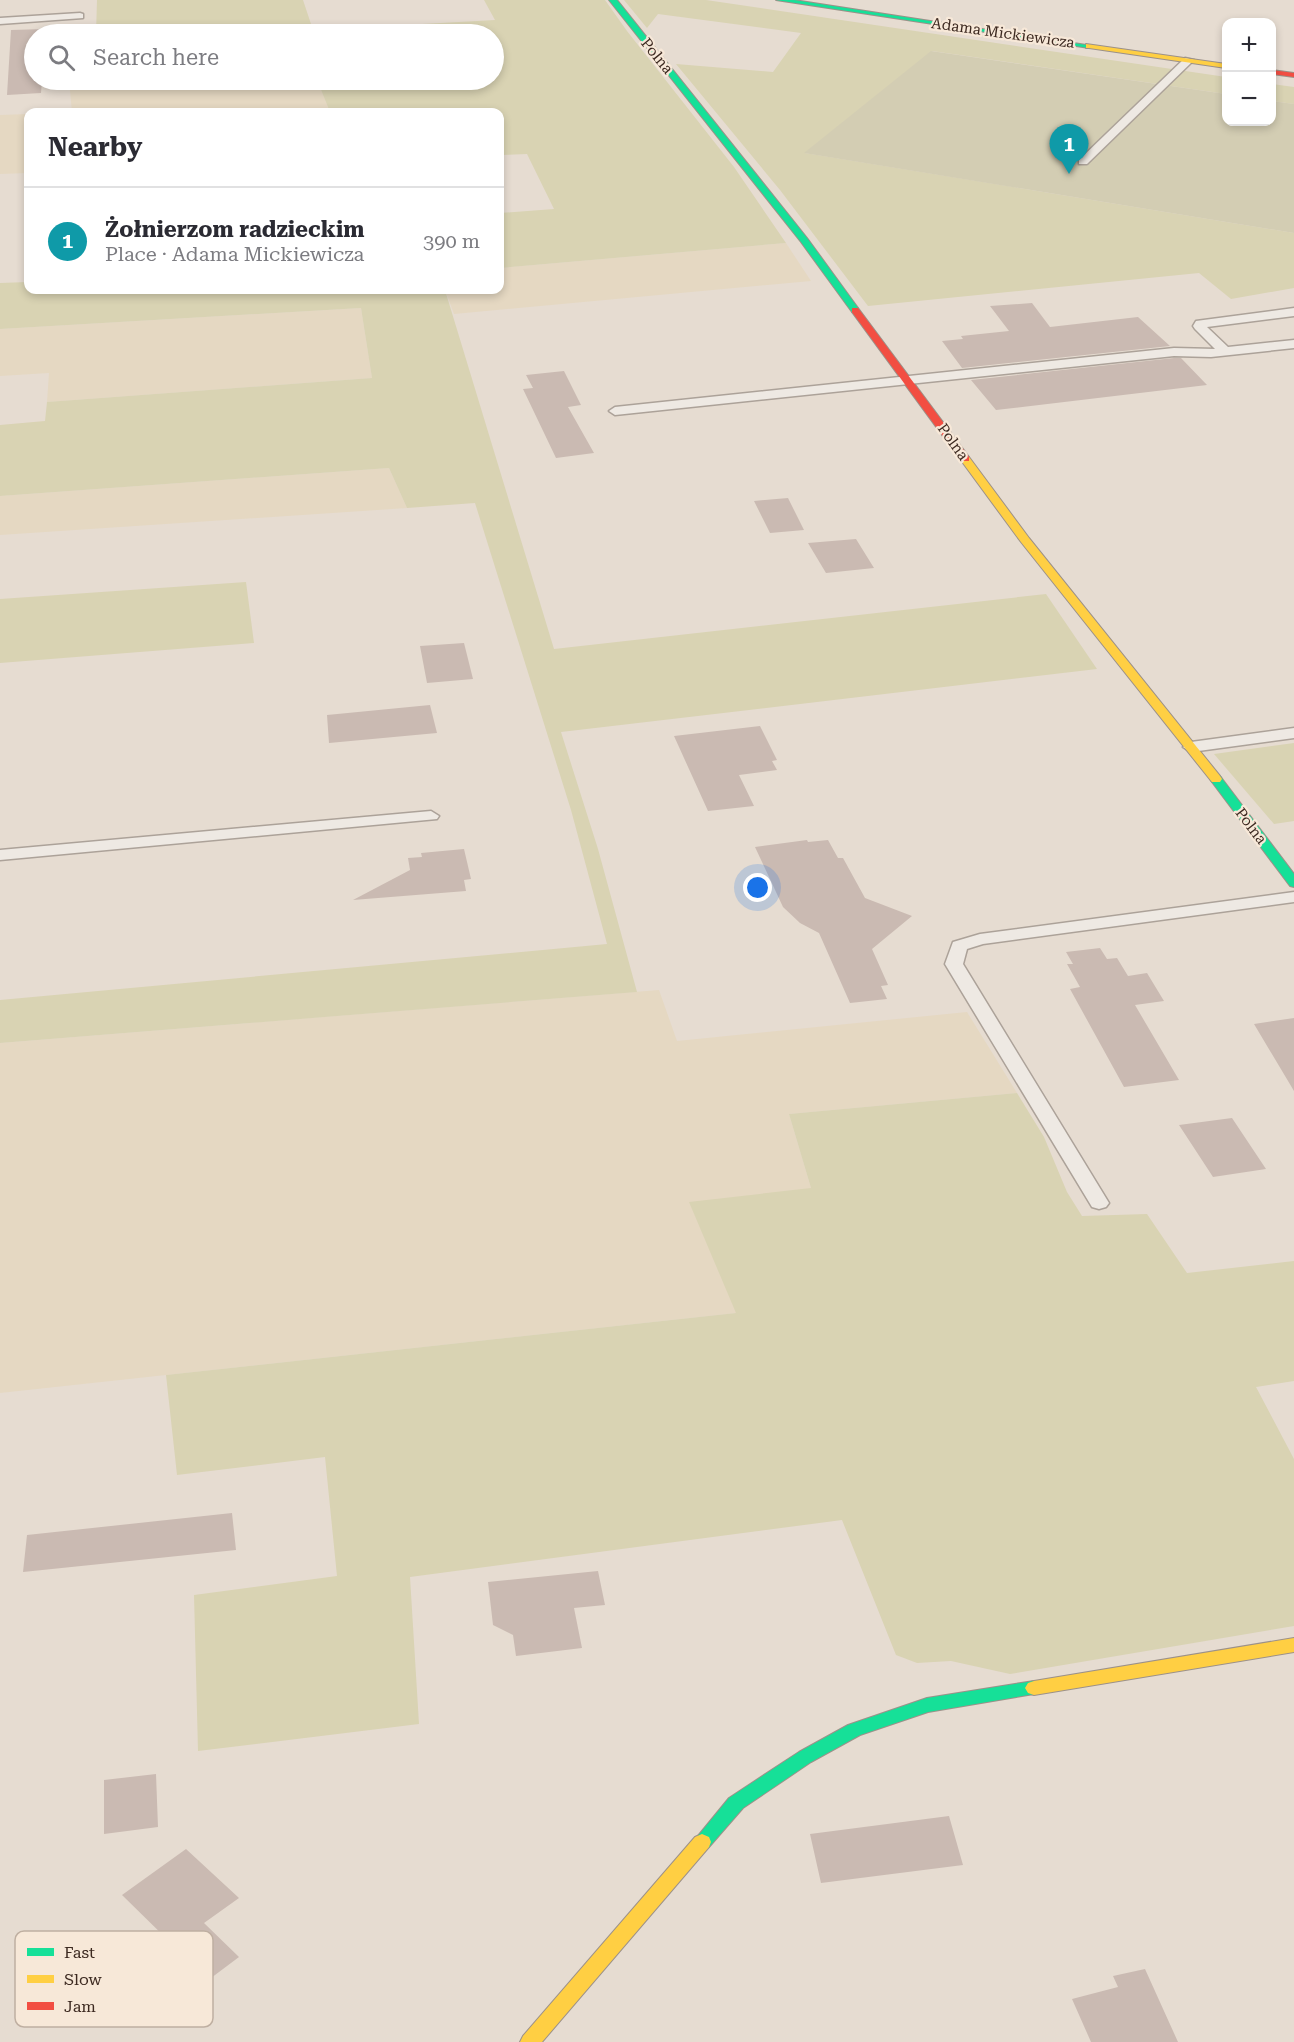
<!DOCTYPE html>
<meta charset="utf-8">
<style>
:root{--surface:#fff;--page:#f7f7f7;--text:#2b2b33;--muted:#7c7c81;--line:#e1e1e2;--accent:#78685e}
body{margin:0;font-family:"Roboto Serif",serif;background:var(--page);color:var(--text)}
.controls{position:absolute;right:18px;top:18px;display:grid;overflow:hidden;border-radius:12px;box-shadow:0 3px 9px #0003}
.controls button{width:54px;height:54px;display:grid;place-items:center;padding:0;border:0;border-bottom:2px solid var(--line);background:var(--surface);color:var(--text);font:30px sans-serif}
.you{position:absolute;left:758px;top:888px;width:21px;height:21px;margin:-15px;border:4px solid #fff;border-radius:50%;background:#1a73e8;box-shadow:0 0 0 9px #1a73e833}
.badge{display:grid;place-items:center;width:39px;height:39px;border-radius:50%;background:var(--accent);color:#fff;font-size:20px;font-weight:700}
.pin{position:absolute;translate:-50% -50px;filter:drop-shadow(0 2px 3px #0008)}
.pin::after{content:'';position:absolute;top:32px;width:21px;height:18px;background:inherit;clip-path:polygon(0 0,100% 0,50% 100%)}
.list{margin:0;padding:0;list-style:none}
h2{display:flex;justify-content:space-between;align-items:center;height:78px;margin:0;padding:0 24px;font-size:26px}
h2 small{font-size:20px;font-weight:400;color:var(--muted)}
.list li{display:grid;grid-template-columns:39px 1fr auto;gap:18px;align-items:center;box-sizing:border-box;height:108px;padding:0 24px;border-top:2px solid var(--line)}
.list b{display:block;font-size:22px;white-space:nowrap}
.list p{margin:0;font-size:20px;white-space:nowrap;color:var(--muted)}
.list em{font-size:20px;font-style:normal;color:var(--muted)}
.icon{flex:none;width:33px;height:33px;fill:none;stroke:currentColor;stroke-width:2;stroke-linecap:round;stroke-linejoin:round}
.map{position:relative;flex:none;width:1294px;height:2042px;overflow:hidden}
.search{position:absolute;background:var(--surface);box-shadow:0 3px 9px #0003;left:24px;top:24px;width:480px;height:66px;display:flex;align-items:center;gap:15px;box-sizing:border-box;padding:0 21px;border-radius:33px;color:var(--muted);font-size:22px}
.panel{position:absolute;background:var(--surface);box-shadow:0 3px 9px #0003;left:24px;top:108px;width:480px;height:186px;border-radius:12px}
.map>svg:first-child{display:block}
.farmland{fill:#e5d8c2}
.green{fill:#d9d3b3}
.cemetery{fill:#d3cdb3}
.building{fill:#cabab2}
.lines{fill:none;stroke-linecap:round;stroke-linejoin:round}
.lane-casing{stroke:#aca299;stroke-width:3}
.fast-casing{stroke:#9c9189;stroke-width:2}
.slow-casing{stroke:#9c9189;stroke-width:2}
.jam-casing{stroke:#9c9189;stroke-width:2}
.lane{fill:#eee9e3;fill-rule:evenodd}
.fast{fill:#16e098;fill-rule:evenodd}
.slow{fill:#ffcf43;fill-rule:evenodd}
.jam{fill:#f24e42;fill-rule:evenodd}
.labels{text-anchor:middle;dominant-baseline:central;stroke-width:4.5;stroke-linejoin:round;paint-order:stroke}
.far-street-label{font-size:15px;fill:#3c2920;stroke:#f7e8d8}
.key{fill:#f7e8d8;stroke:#bfafa1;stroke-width:1.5}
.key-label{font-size:16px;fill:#3c2920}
</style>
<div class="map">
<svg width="1294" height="2042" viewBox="0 0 1294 2042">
<rect width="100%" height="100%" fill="#e6dcd1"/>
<path class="farmland" d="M69,80H317L330,112H62H72Z
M28,114V173L0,174V115Z
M786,243L811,281L454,314L445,290H500V268Z
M361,308L372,378L47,402L49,373L0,376V329Z
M389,468L407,508L0,535V496Z
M659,990L677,1041L967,1012L1017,1093L789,1114L811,1188L736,1313L0,1393V1043Z"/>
<path class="green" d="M97,0H303L313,30L495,20L484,0H605L627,31L734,167L786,243L500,268V213L554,209L527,154L500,155V112H330L317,80H494V34H96Z
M624,0H706L1226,77V94L932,51L805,153L1294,233V288L1231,299L1199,273L868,306L780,190L676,64L773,72L801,33L658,14L647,28Z
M1272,84L1294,87V104L1272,101Z
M28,282V290H445L554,649L1046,594L1097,669L561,732L598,849L637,992L0,1043V1000L607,944L571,810L475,503L407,508L389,468L0,496V425L45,421L47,402L372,378L361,308L0,329V283Z
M246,582L254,643L0,663V599Z
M1294,743V821L1274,824L1214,754Z
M1017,1093L1044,1137L1067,1192L1082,1216L1147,1214L1187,1273L1294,1261V1381L1256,1387L1294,1459V1626L1010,1674L951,1661L917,1663L896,1655L842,1520L410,1577L419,1724L198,1751L194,1595L337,1576L325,1457L177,1475L166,1375L736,1313L689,1202L811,1188L789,1114Z"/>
<path class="cemetery" d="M931,51L1226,94V122H1272V101L1294,104V233L804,153Z"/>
<path class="building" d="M45,29V34H34V80H42L41,93L7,95L11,30Z
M1032,303L1050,327L1138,317L1170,346L962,368L942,341L963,339L961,336L1009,331L990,306Z
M1174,358H1181L1207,385L996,410L971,380Z
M564,371L581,405L568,407L594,453L556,458L523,389L533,388L526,375Z
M788,498L804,530L770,533L754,501Z
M856,539L874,568L826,573L808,543Z
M464,643L473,679L427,683L420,646Z
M430,705L437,733L329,743L327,715Z
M760,726L777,760L772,761L777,770L739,775L754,806L708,811L674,736Z
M807,840L808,842L828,840L838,858H843L865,898L912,916L872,949L888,985L881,986L887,999L850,1003L819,933L800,923L783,907L755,847Z
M464,849L471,879L464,880L466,891L353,900L410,870L408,858L422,857L421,853Z
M1100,948L1107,959L1117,958L1128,976L1147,973L1164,1001L1135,1005L1179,1080L1124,1087L1070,989L1080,987L1067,964H1073L1066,952Z
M1294,1018V1091L1254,1024Z
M1232,1118L1266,1169L1213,1177L1179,1125Z
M232,1513L236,1550L23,1572L27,1535Z
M598,1571L605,1605L574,1608L582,1648L516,1656L513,1635L493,1625L488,1582Z
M156,1774L158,1827L104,1834V1780Z
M949,1816L963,1865L821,1883L810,1834Z
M186,1849L239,1898L204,1923L239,1957L203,1984L168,1950L174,1946L122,1895Z
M1145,1969L1178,2042H1091L1072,1999L1118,1987L1113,1976Z"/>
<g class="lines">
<g class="lane-casing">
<path id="lane" d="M80,13L83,14V18L0,24V18Z
M1185,58L1194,60L1087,164H1079V160Z
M1294,308V316L1207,327L1228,347L1294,340V348L1211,357L1174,356L615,415L609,411L615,407L1174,348L1215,349L1195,329L1193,326L1196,321Z
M1294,728V738L1191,752L1183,747L1191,742Z
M431,811L439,816L437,819L0,860V850Z
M1294,892V902L983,944L967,949L963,964L1109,1203L1106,1207L1099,1209L1092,1207L945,964L953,942L980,934Z"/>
</g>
<g class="fast-casing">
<path id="fast" d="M609,0H617L807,238L858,308V312H852L801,242Z
M776,0H794L1093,46L1089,48Z
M1216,775L1220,776L1294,874V887L1290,886L1212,782L1210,779L1212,776Z
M1034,1681L1040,1683L1043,1688L1040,1693L928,1712L860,1735L811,1762L743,1808L709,1847L702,1850L695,1847L693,1842L729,1798L799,1752L848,1725L927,1698Z"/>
</g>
<g class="slow-casing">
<path id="slow" d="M1086,44L1226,64V68L1089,48H1086Z
M965,456L969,457L1029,538L1220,776L1222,779L1220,782H1212L1021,542L960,459Z
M1294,1638V1652L1034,1695L1028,1693L1025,1688L1028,1683L1034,1681Z
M702,1834L709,1837L711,1842L709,1847L542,2042H520L523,2036L695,1837Z"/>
</g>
<g class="jam-casing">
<path id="jam" d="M1272,70L1294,73V77L1272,74Z
M852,308H858L969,457V461H961L852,312Z"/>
</g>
<use href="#lane" class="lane"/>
<use href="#fast" class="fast"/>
<use href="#slow" class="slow"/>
<use href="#jam" class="jam"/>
</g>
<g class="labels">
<g class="far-street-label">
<text transform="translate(1003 33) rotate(8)">Adama Mickiewicza</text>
<text transform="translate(657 56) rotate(51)">Polna</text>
<text transform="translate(953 442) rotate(54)">Polna</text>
<text transform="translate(1251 826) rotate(53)">Polna</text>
</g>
</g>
<rect x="15" y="1931" width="198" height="96" rx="9" class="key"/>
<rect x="27" y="1948" width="27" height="8" fill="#16e098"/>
<rect x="27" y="1975" width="27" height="8" fill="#ffcf43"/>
<rect x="27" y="2002" width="27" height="8" fill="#f24e42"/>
<g class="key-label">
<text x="64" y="1958">Fast</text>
<text x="64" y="1985">Slow</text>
<text x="64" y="2012">Jam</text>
</g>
</svg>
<div class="controls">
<button>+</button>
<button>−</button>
</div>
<div class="you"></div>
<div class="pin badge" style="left:1069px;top:174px;background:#0f9aa8">1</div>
<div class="search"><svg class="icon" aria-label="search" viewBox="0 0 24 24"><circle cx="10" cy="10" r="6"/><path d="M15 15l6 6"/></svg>Search here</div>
<section class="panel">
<h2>Nearby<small></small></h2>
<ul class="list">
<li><span class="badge" style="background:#0f9aa8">1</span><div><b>Żołnierzom radzieckim</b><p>Place · Adama Mickiewicza</p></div><em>390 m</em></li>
</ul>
</section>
</div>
